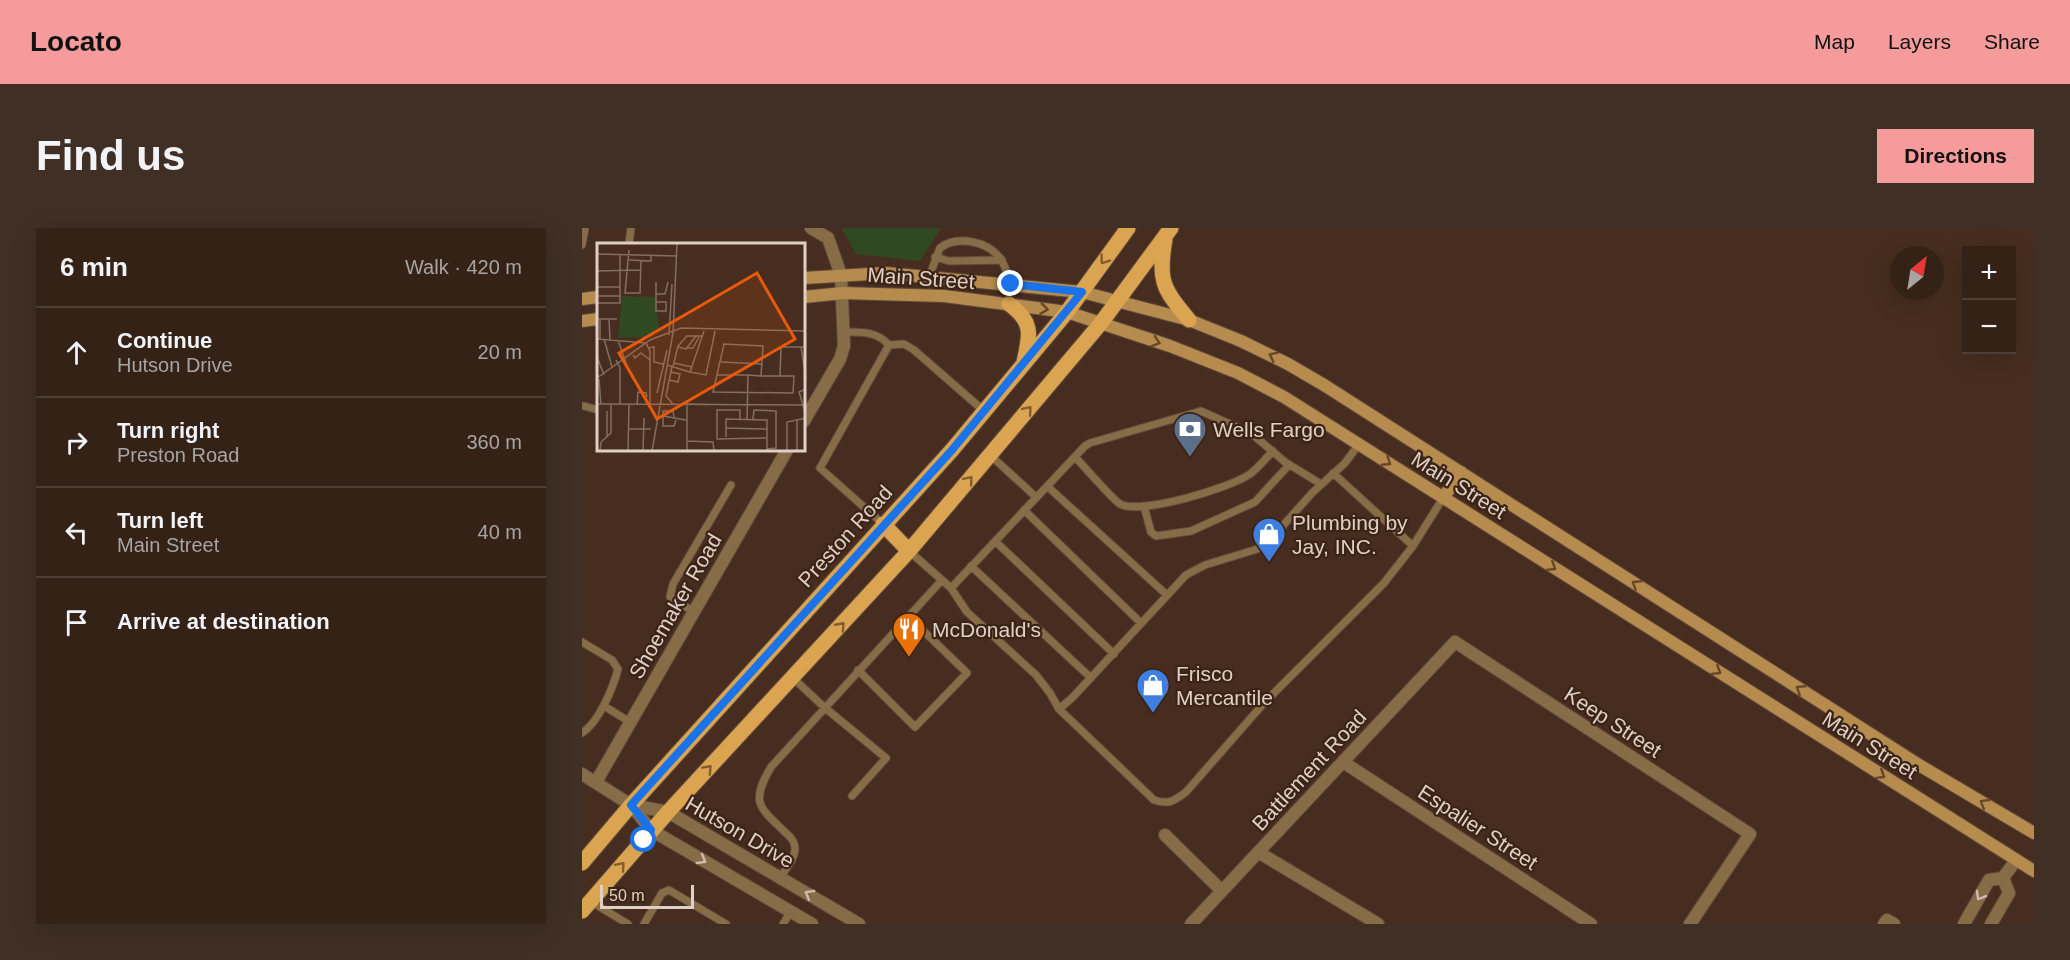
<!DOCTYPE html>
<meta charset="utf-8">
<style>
:root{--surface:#342217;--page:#3f2f24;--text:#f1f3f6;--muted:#a9a4a1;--line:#4e3f36;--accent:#f59b9b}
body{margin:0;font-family:Helvetica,sans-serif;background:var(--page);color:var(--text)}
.controls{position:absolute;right:18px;top:18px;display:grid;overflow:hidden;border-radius:0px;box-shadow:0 6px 24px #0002}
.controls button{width:54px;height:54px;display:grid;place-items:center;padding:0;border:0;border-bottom:2px solid var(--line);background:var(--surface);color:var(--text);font:30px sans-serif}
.compass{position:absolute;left:1308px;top:18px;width:54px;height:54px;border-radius:50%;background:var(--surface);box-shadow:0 6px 24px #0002;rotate:30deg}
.scale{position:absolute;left:18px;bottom:15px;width:94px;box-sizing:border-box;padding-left:6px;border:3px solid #e0cfc7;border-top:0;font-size:16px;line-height:21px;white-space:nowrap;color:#e0cfc7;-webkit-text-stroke:4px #3b2315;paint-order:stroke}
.stop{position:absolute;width:18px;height:18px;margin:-14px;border:4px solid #1a73e8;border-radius:50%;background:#fff}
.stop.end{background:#1a73e8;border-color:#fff;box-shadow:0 2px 6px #0008}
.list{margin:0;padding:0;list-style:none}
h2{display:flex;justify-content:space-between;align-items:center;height:78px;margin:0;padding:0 24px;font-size:26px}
h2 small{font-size:20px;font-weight:400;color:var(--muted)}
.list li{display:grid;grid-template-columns:39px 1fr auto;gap:18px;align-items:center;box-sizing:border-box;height:90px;padding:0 24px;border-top:2px solid var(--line)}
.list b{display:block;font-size:22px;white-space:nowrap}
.list p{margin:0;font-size:20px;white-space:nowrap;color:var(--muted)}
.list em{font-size:20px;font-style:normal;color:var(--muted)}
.icon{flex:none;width:33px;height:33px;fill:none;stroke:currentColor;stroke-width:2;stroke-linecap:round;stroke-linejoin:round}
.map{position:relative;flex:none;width:1452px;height:696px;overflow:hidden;border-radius:0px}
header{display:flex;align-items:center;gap:36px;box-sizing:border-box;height:84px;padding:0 30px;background:var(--accent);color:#111}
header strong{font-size:28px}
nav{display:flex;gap:33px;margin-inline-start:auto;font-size:21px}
.intro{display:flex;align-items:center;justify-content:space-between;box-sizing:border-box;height:144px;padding:0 36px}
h1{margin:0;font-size:42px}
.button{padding:15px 27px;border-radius:0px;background:var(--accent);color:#111;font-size:21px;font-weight:700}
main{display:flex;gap:36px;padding:0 36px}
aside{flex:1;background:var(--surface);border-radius:0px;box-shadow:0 6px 24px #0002}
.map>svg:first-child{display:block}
.green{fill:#314923}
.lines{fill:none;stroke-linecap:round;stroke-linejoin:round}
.service-casing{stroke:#624a3d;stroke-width:9}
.minor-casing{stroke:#624a3d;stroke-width:14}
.tertiary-casing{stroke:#624a3d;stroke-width:14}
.secondary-casing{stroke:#624a3d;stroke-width:14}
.primary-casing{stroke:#624a3d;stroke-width:17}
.service{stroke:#876d47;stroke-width:7}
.minor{stroke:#876d47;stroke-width:12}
.tertiary{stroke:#876d47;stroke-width:12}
.secondary{stroke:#b68c4e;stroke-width:12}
.primary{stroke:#daa451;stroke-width:15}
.oneway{stroke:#835d30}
.oneway2{stroke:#664829}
.oneway3{stroke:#cebbad}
.route{stroke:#1a73e8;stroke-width:8}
.labels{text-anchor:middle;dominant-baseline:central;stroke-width:4.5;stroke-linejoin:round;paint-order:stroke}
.street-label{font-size:21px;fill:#e0cfc7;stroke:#3b2315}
.poi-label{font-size:21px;fill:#e0cfc7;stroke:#3b2315;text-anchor:start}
.inset-road{fill:none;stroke:#846e62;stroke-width:1.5}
.view{fill:#e8590c;fill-opacity:0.15;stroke:#e8590c;stroke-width:3}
.inset-edge{fill:none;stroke:#e0cfc7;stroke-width:3}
</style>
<header>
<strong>Locato</strong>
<nav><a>Map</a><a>Layers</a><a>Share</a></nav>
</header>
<div class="intro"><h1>Find us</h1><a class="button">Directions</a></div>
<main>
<aside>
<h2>6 min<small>Walk · 420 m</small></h2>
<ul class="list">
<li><svg class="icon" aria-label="ahead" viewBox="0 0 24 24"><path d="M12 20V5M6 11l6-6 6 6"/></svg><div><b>Continue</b><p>Hutson Drive</p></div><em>20 m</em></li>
<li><svg class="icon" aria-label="right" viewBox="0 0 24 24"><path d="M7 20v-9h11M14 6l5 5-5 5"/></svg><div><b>Turn right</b><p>Preston Road</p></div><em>360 m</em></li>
<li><svg class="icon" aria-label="left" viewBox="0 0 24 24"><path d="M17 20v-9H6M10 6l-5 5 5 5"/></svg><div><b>Turn left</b><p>Main Street</p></div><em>40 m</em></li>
<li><svg class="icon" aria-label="arrive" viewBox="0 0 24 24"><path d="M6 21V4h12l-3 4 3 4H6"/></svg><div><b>Arrive at destination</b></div></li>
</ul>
</aside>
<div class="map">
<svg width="1452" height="696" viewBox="0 0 1452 696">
<rect width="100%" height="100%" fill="#462d1f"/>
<path class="green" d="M259,0H359L338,33L274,26Z"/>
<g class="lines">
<g class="service-casing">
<path id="service" d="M47,16L49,0
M0,17L3,0
M353,29L367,33L420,32
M347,49L358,20C375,7 405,13 418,30C423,37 426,47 429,56
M262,104C279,104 295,103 307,117L238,240L301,296
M307,117L322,116L332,122L402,183
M2,178L16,182
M408,227L454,269
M493,229C503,239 529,270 538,276C559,287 648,260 668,246C676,240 683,231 691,223
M751,245L831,318
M465,258L585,367
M562,278L569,304L574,308L609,303L673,274L707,237
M442,282L559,395
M413,313L532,426
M327,323L369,360L385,384L454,447L468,465L477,481L490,470L604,347L623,337L682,319L730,265L763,235L777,216
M389,338L509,450
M369,360L503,218L508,215L619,183L670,206L703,234L739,256
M112,384L88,369L91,356L149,257
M0,414L30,432L36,441C31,460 17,494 0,505
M276,442L333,499L385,445L326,388
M211,450L242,479L304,530L270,568
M22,478L48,494
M477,481L572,572C587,577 592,573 604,564L682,475L802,355L831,318L861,270
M198,650C203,642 213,630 213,621C213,614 209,609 204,605C177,579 168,575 189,539L360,352
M8,673L46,696
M62,696L80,665L87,662L144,696
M201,696L209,683"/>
</g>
<g class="minor-casing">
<path id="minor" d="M222,193L258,131L262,118L259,47L246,10L229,0
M761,534L1009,696
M14,554L205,222
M583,607L640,663
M676,624L796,696
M609,696L873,414L1168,606L1108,696
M1302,696L1305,692L1312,696
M1382,696L1407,652L1421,650L1434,632
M1409,696L1427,665L1421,650"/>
</g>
<g class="tertiary-casing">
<path id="tertiary" d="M0,546L49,577L69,602L230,696
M49,577L86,584L277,696"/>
</g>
<g class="secondary-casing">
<path id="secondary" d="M222,50L304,45L500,64L607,92L659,113L706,136L742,157L1337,537L1452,605
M222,69L261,65L362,68L485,84L588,118L656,145L702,169L1452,643
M0,71L16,69
M0,93L16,91
M861,270L879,244"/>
</g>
<g class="primary-casing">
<path id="primary" d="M583,11C576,52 580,60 607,92
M427,76C452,94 448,107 442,134
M301,296L327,323
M0,635L49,577L370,222L485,84L546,0
M0,683L86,584L327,323L519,95L589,0"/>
</g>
<use href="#service" class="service"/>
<use href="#minor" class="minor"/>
<use href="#tertiary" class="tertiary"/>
<use href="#secondary" class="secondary"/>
<use href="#primary" class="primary"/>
</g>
<defs><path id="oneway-chevron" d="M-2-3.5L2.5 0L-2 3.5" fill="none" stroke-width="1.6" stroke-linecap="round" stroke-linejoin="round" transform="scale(1.5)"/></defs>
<g class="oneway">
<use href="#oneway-chevron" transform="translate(522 32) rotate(126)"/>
<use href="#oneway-chevron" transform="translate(446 182) rotate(-50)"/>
<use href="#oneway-chevron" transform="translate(387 252) rotate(-50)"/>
<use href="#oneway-chevron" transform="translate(259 398) rotate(-48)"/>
<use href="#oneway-chevron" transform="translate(126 541) rotate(-47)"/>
<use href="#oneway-chevron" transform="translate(39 638) rotate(-49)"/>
</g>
<g class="oneway2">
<use href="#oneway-chevron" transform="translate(462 81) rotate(7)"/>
<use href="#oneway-chevron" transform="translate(574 114) rotate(18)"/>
<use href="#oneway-chevron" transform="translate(691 128) rotate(-154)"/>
<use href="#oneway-chevron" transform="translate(805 234) rotate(33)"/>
<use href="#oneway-chevron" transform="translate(970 339) rotate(32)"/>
<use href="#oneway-chevron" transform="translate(1054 356) rotate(-147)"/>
<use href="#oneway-chevron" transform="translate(1135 443) rotate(32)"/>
<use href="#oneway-chevron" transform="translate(1218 461) rotate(-147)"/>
<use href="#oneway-chevron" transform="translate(1299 547) rotate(32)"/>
<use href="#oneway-chevron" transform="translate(1402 575) rotate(-149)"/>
</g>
<g class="oneway3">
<use href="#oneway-chevron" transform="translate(120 632) rotate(30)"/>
<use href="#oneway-chevron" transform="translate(227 666) rotate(-150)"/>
<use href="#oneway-chevron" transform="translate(1398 668) rotate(120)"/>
</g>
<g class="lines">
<path class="route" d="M62,612L69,602L49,577L370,222L500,64L429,56"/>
</g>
<defs>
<g id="bank-pin" transform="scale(1.725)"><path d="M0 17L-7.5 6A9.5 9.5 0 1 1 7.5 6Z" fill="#5c6f8a" stroke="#3b2315"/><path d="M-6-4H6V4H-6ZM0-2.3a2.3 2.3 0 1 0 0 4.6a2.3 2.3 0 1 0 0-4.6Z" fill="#fff"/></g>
<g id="shop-pin" transform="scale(1.725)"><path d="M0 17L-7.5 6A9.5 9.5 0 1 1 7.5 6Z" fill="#3f7fe0" stroke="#3b2315"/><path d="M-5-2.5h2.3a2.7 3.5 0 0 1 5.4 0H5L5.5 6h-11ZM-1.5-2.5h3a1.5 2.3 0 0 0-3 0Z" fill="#fff"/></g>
<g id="restaurant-pin" transform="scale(1.725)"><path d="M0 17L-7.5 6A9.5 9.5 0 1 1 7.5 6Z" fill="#e8710a" stroke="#3b2315"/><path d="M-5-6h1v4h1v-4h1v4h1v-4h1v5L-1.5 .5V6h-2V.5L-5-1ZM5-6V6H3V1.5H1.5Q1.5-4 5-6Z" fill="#fff"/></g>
</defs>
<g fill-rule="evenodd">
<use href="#bank-pin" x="608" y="201"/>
<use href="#shop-pin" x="687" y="306"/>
<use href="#restaurant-pin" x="327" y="401"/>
<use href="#shop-pin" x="571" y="457"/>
</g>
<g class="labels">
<g class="street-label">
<text transform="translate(339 50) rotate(4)">Main Street</text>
<text transform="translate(877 257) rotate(32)">Main Street</text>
<text transform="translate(263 308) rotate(-48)">Preston Road</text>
<text transform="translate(93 378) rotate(-60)">Shoemaker Road</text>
<text transform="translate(1031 494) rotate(33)">Keep Street</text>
<text transform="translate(1288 517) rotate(32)">Main Street</text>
<text transform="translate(727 542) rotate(-47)">Battlement Road</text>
<text transform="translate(896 599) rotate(33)">Espalier Street</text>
<text transform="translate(158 604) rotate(30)">Hutson Drive</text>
</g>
<g class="poi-label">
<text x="631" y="201">Wells Fargo</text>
<text x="710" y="294">Plumbing by<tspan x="710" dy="24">Jay, INC.</tspan></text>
<text x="350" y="401">McDonald's</text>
<text x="594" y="445">Frisco<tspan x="594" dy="24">Mercantile</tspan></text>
</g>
</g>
<g transform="translate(15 15)">
<rect width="208" height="208" fill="#462d1f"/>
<path d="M25,53L58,54L62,84L55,94L21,95Z" fill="#314923"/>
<path class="inset-road" d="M32,7L28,50H43L44,17M0,11L79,13M32,17L54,18V12M0,28L43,27M59,39V51H68L71,39M0,44H23M0,53H23M59,59H69V68H59V51M0,60H23V12M0,76H20M3,76V96M12,76L13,97M72,92L75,41M0,96L49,100L53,108V162M7,96L15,124M21,97L31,126M81,104L89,106L99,93M204,104L209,136M52,105L57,104V119L66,121M90,105H96L102,94M36,112L38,115L44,110L53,117M0,114L7,132M19,117L23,125V162M124,119L165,121M77,120L95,124M70,122L93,129L107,88M75,123L69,153L76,161M76,124L81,103L90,93H106M93,129L109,132L118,88M120,132H151L164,133H197L196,150L116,149L127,101L166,103L164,133M183,133L184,104H209M0,135L53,97L84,85L209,88M2,136L4,162M72,137L81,139L83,131L74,129M209,146L202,149L209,172M60,150L70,107M0,161L209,162M88,161L153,162M90,161V208M40,162L41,149L49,150L50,154M66,173L89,177M77,174L76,168H66V183H77L79,177M143,176V167H120V196L170,195M150,176L151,132M156,176L157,167L179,168V205L170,206M129,185L170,186M32,186H54M10,193V168M129,194V176L170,177V208M90,198L116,199L117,208M3,208L4,199L14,190V162M31,208L32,162M46,208L47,175M55,208L76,90L80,0M190,208V179L209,175M200,208V176"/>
<path class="view" d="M160,30L198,96L60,176L22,110Z"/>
<rect width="208" height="208" class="inset-edge"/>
</g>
</svg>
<div class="controls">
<button>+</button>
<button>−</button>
</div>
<svg class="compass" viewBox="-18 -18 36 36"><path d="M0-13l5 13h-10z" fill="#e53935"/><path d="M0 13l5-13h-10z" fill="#a9a4a1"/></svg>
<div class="scale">50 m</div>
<div class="stop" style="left:62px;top:612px"></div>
<div class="stop end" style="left:429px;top:56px"></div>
</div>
</main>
